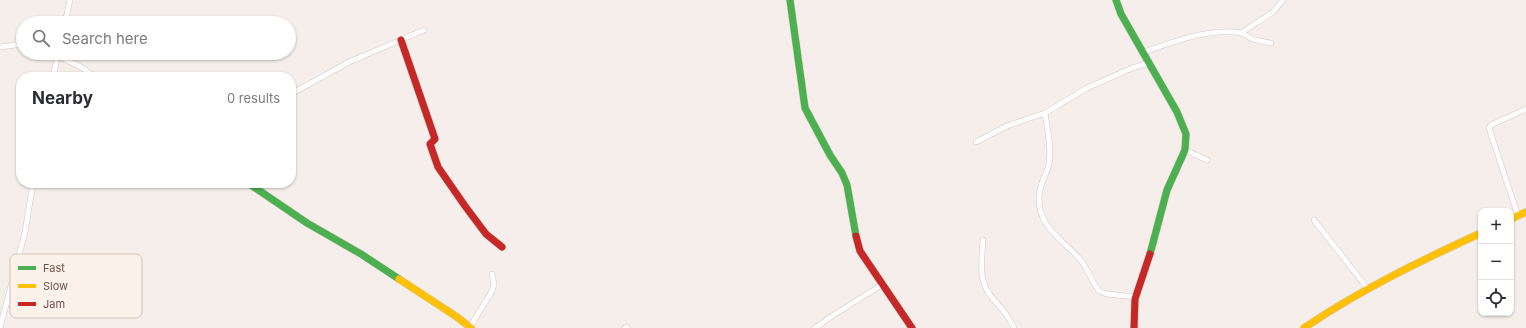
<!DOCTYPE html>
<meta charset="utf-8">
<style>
:root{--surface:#fff;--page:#f2f2f3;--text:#2b2b33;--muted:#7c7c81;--line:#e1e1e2}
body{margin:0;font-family:Inter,sans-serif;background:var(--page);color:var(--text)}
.controls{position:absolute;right:12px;bottom:12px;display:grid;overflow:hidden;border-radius:8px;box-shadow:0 1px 3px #0004}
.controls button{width:36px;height:36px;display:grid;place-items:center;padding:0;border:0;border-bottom:1px solid var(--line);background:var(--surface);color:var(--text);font:20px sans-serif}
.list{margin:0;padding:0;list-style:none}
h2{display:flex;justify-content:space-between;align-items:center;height:52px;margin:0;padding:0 16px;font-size:17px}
h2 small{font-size:13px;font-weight:400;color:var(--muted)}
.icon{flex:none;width:22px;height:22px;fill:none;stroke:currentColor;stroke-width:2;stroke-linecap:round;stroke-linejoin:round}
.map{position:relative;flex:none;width:1526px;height:328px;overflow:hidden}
.search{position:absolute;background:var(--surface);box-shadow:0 1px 3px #0004;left:16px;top:16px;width:280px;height:44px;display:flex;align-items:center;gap:10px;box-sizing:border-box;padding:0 14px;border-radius:22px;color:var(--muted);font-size:15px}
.panel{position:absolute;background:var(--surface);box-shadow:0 1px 3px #0004;left:16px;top:72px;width:280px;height:116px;border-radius:16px}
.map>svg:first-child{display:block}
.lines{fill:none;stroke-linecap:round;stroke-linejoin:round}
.street-casing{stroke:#d4cac7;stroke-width:6}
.fast-casing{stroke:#d4c9c6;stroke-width:8}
.slow-casing{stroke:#d4c9c6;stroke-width:8}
.jam-casing{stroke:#d4c9c6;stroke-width:8}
.street{stroke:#fefcfc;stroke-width:5}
.fast{stroke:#4caf50;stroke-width:7}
.slow{stroke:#ffc107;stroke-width:7}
.jam{stroke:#c62828;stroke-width:7}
.key{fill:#fdf2ea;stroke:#d3c2bb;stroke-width:1}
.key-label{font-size:11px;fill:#70524c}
</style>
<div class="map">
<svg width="1526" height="328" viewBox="0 0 1526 328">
<rect width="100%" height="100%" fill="#f5eeea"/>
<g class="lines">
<g class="street-casing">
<path id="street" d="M65,23L70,0
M1241,33L1273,12L1283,0
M0,47L23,44
M1144,52C1173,42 1211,27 1241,33C1246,34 1248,37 1252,39C1258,41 1265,42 1271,43
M51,53L81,67L95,77
M53,77L58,54
M291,94L349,62L424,30
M1045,113C1047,129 1052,148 1049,164C1046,176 1038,186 1039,199C1039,230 1066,241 1082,262C1089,271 1092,283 1099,291L1107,294L1136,297
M976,142L1007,126L1045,113L1087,88L1132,68L1149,63
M1185,150L1207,160
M1518,216L1489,128L1491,125L1526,109
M1314,220L1368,289
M983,240C982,259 978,279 990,295C999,306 1009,315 1014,328
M470,327L492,291L494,284L492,274
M0,328L25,232L33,183
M625,328L627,327
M815,328L832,316L883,284"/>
</g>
<g class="fast-casing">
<path id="fast" d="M790,0L805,108L830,155L842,173L847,185L856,236
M1116,0L1121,14L1177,112L1186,134L1185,150L1167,190L1150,254
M248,183L307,223L361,254L399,279"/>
</g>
<g class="slow-casing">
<path id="slow" d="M1511,219L1526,212
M399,279L457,317L471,328
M1304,328C1360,290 1420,261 1481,233"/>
</g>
<g class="jam-casing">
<path id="jam" d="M401,40L435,139L430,144L438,167L465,206L486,234L502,247
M856,236L860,251L912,328
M1134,328L1135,299L1150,254"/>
</g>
<use href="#street" class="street"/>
<use href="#fast" class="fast"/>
<use href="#slow" class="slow"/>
<use href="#jam" class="jam"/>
</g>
<rect x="10" y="254" width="132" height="64" rx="6" class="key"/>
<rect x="18" y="266" width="18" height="4" fill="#4caf50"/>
<rect x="18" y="284" width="18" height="4" fill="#ffc107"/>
<rect x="18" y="302" width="18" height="4" fill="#c62828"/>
<g class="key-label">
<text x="43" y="272">Fast</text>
<text x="43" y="290">Slow</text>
<text x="43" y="308">Jam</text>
</g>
</svg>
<div class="controls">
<button>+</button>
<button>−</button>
<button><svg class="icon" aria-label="locate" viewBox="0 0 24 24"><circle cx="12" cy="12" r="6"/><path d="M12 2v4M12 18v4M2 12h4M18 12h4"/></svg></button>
</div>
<div class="search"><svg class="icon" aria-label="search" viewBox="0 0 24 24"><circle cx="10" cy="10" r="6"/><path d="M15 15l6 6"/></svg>Search here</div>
<section class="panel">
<h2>Nearby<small>0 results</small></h2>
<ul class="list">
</ul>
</section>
</div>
